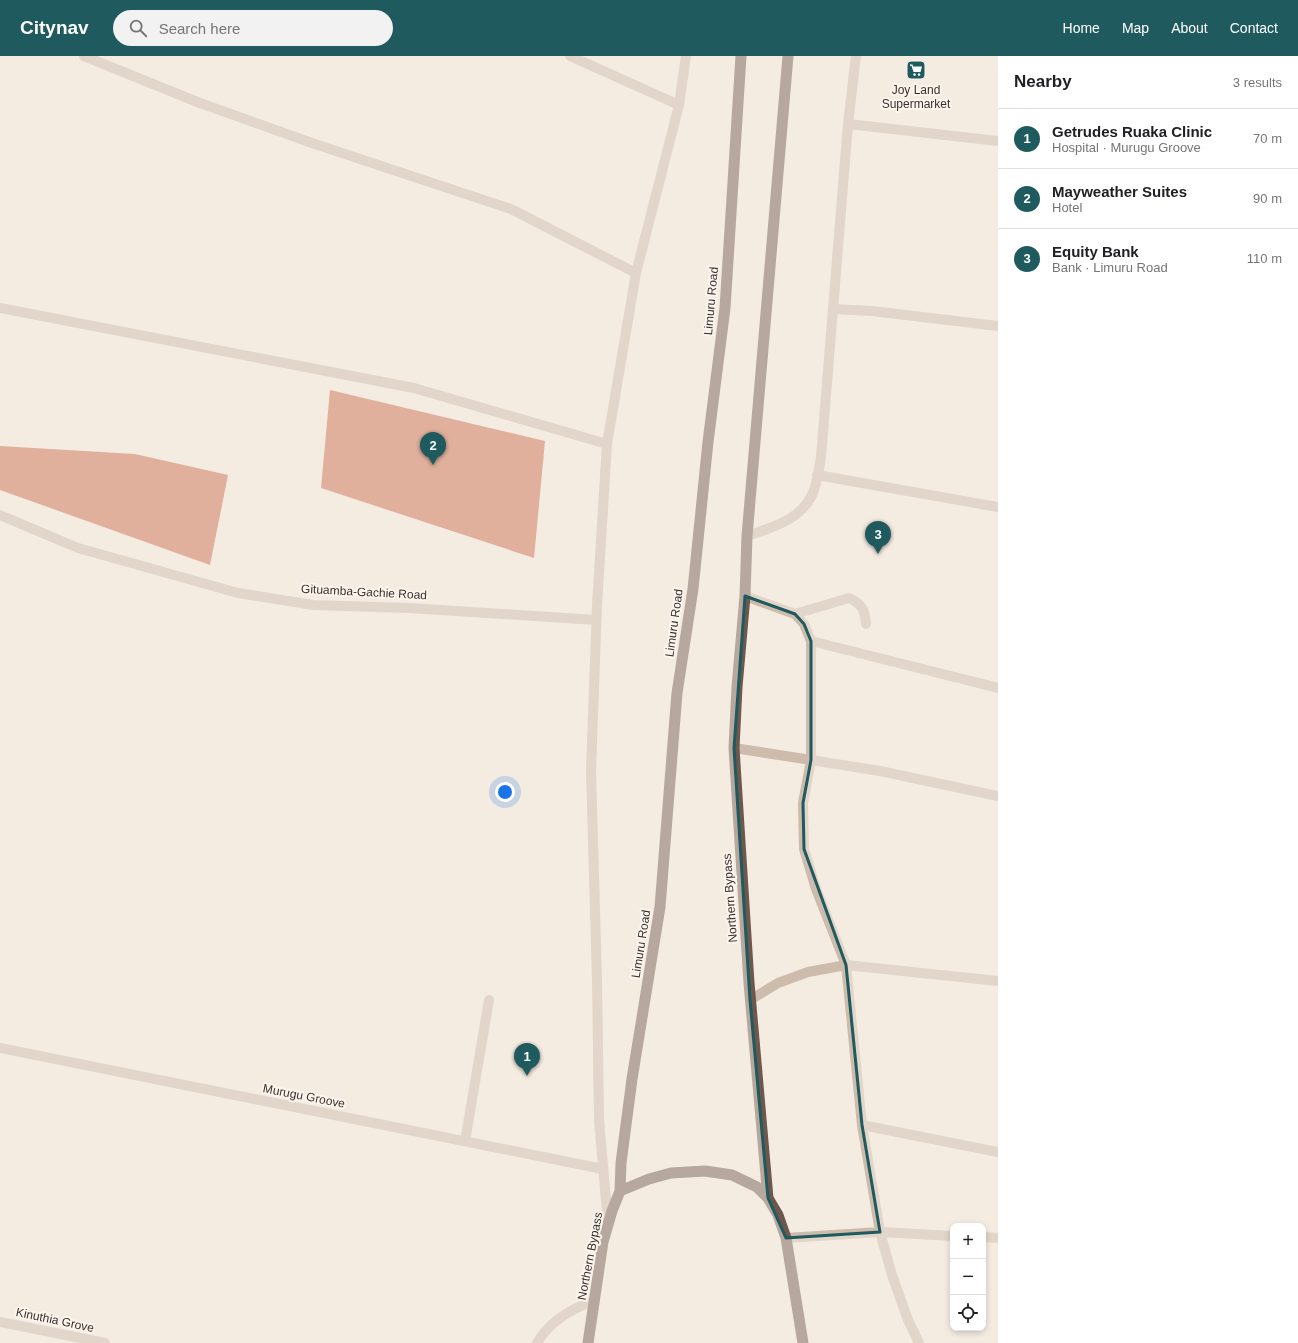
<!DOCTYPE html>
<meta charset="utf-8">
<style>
:root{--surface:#fff;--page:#f2f2f2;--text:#202124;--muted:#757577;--line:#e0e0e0;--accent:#1f5a5e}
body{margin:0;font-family:Arial,sans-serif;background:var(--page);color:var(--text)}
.controls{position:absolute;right:12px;bottom:12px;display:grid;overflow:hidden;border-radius:8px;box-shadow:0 2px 6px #0003}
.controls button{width:36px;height:36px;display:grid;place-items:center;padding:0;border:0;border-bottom:1px solid var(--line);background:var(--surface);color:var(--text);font:20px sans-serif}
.you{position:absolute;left:505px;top:736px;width:14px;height:14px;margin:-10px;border:3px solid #fff;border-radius:50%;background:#1a73e8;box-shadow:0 0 0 6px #1a73e833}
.badge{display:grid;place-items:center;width:26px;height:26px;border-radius:50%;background:var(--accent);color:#fff;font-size:13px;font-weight:700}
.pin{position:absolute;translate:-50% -33px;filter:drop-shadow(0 1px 2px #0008)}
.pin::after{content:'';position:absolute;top:21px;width:14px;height:12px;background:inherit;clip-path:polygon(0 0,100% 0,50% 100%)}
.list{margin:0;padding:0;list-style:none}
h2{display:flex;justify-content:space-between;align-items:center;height:52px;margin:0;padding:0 16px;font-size:17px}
h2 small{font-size:13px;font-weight:400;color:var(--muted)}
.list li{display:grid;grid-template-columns:26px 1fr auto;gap:12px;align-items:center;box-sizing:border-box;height:60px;padding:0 16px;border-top:1px solid var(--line)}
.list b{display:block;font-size:15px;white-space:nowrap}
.list p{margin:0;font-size:13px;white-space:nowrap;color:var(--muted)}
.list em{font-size:13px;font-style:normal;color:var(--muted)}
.icon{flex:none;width:22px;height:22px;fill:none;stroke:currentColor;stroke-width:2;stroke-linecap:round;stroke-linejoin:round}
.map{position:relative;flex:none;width:998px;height:1287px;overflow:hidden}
header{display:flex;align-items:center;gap:24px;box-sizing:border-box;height:56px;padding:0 20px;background:var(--accent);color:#fff}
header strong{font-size:19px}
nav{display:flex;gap:22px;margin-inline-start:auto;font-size:14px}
.search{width:280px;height:36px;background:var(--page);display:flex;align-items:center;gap:10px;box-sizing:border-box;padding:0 14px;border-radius:22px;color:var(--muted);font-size:15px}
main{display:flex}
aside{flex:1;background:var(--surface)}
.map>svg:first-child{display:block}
.building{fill:#c8694b}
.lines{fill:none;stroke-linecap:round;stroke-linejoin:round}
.service{stroke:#cdbbac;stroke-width:10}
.minor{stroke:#cdbbac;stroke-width:10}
.tertiary{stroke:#cdbbac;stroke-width:10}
.trunk{stroke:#6c584f;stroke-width:11}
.marked{fill:none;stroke:#1f5a5e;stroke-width:3;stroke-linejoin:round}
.labels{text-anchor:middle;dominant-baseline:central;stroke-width:4;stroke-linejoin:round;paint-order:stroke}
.poi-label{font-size:12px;fill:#3b302b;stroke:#fbf5ee}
.street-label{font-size:12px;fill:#3b302b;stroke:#fbf5ee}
</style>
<header>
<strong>Citynav</strong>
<div class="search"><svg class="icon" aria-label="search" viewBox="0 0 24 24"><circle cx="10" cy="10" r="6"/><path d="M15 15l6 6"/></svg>Search here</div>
<nav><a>Home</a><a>Map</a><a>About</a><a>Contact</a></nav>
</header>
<main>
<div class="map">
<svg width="998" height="1287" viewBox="0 0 998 1287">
<rect width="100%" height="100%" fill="#f4ebe1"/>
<path class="building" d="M330,334L545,385L534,502L321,432Z
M0,390L135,398L228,419L210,509L0,434Z"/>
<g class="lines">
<path class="service" d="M795,558L849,542C862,548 865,554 866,568"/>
<path class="minor" d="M84,0L200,47L312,87L511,153L636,217
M570,0L679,49
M848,68L998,85
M0,252L414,332L607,388
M833,253L872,255L998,270
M817,419L998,451
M0,459L78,492L238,537L313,549L409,552L596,564
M811,585L998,632
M734,692L811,704V585L804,568L795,558L745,540
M750,944L778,927L808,916L846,909L998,925
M0,992L603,1113
M862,1069L998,1096
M465,1085L489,944
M983,1181L998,1182
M786,1182L880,1176L953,1180
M0,1266L105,1287
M537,1287C550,1265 570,1253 594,1245
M919,1287L908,1264L892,1219L880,1176L862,1069L846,909L816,833L804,793L803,747L811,704L880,715L998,740"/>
<path class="tertiary" d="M747,480C773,471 804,463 814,434C818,424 819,411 821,401L848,68L856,0
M608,1167L599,1064L597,924L591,715L597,549L607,388L636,217L679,49L686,0"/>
<path class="trunk" d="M620,1135L649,1123L671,1117L705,1115L732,1119L757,1131L768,1142L778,1159L786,1182L803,1287
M768,1142L749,927L734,692L737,631L745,540L747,480L788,0
M588,1287L603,1186L612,1155L620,1135L621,1107L632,1023L660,851L677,637L693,533L708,386L725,252L741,0"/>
</g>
<path d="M0 0H998V1287H0ZM745,540L795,558L804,568L811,585V704L803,747L804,793L846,909L862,1069L880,1176L786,1182L768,1142L750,944L734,692Z" fill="#f4ebe1" fill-opacity=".55" fill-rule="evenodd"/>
<path class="marked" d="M745,540L795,558L804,568L811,585V704L803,747L804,793L846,909L862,1069L880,1176L786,1182L768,1142L750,944L734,692Z"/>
<defs>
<g id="supermarket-square" transform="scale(1)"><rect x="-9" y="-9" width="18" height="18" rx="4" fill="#1f5a5e" stroke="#fbf5ee"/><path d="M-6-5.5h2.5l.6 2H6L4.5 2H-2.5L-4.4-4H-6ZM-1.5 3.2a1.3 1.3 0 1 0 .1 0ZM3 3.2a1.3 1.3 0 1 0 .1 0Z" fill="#fff"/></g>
</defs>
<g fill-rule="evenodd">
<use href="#supermarket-square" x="916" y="14"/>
</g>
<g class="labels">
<g class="poi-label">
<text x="916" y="34">Joy Land<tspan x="916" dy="14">Supermarket</tspan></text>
</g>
<g class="street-label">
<text transform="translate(711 245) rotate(-85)">Limuru Road</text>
<text transform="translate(364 536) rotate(3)">Gituamba-Gachie Road</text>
<text transform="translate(674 567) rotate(-82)">Limuru Road</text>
<text transform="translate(730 842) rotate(-94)">Northern Bypass</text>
<text transform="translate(641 888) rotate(-81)">Limuru Road</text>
<text transform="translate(304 1040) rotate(11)">Murugu Groove</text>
<text transform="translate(590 1200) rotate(-79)">Northern Bypass</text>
<text transform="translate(55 1264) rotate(12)">Kinuthia Grove</text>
</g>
</g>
</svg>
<div class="controls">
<button>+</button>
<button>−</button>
<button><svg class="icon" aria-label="locate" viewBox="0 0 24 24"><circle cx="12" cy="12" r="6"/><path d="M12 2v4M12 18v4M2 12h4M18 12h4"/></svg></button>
</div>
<div class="you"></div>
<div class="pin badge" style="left:527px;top:1020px">1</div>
<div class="pin badge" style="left:433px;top:409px">2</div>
<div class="pin badge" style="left:878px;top:498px">3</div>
</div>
<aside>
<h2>Nearby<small>3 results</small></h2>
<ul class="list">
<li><span class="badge">1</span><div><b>Getrudes Ruaka Clinic</b><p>Hospital · Murugu Groove</p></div><em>70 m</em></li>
<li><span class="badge">2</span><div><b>Mayweather Suites</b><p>Hotel</p></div><em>90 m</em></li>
<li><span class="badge">3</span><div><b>Equity Bank</b><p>Bank · Limuru Road</p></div><em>110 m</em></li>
</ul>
</aside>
</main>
